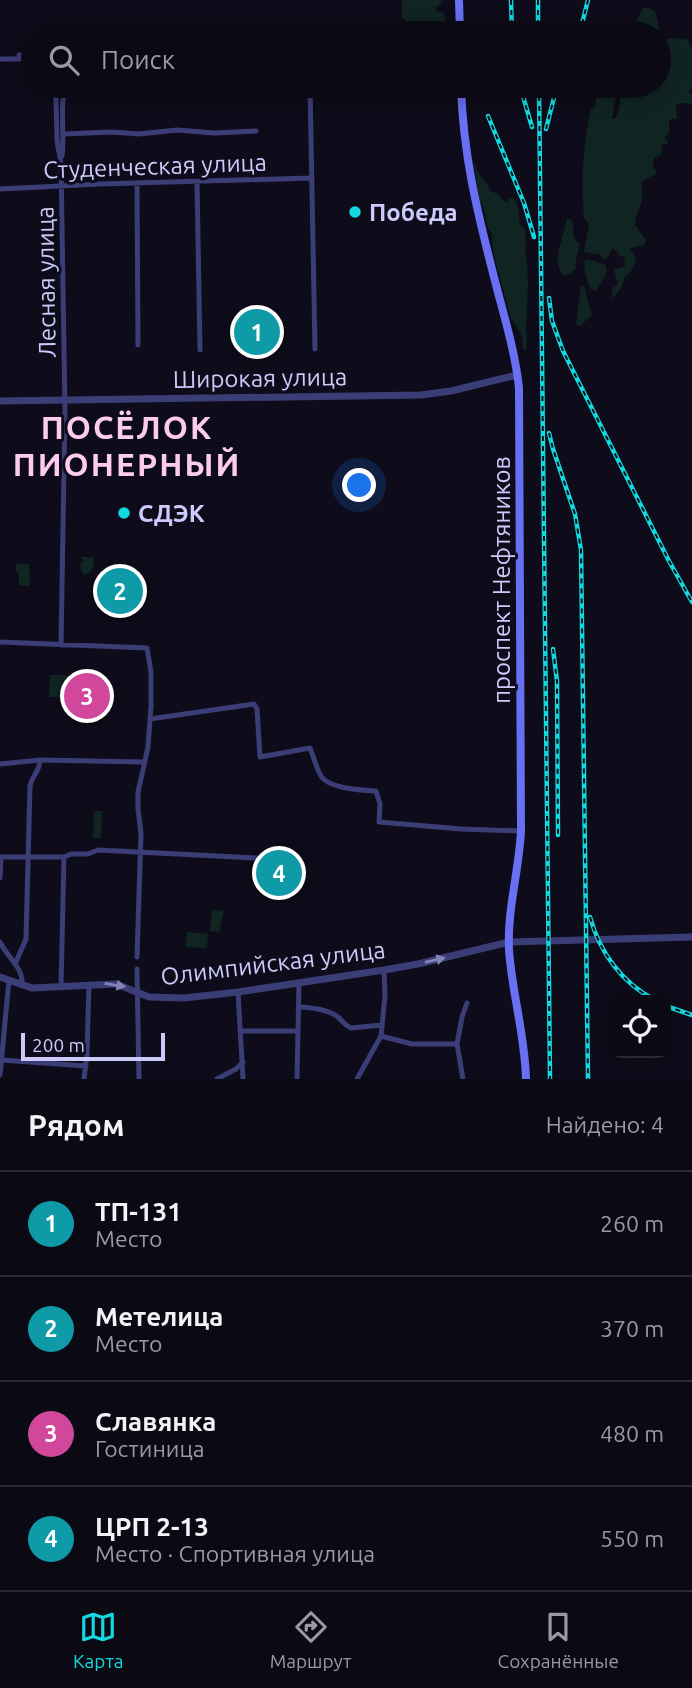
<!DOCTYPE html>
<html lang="ru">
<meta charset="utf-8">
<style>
:root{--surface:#0a0914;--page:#181722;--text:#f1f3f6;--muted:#999aa0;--line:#2a2a34;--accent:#11d9df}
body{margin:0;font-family:Ubuntu,sans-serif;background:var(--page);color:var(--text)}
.controls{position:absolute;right:21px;bottom:21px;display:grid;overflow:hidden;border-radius:14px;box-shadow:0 4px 18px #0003}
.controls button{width:63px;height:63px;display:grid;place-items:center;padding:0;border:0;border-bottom:2px solid var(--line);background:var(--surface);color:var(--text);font:35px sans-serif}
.scale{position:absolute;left:21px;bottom:18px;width:144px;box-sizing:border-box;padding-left:7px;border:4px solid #cccafb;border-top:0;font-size:19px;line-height:24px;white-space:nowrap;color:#cccafb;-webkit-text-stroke:5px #0e0c1a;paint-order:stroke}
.you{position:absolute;left:360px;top:486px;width:24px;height:24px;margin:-18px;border:5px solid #fff;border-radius:50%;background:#1a73e8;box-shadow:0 0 0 10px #1a73e833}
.badge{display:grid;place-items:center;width:46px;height:46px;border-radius:50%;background:var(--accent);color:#fff;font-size:23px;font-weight:700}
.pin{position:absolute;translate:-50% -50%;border:4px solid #fff;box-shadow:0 2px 7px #0006}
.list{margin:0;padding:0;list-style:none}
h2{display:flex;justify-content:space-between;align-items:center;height:91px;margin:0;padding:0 28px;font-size:30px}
h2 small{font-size:23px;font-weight:400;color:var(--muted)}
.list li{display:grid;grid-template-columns:46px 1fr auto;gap:21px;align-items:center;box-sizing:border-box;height:105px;padding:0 28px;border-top:2px solid var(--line)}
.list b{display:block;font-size:26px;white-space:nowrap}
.list p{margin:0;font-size:23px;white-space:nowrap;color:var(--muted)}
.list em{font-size:23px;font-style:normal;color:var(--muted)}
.icon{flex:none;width:38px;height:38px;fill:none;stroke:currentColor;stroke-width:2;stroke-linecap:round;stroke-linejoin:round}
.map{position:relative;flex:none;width:692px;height:1079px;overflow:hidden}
.search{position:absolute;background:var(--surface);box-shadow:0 4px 18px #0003;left:21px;right:21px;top:21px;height:77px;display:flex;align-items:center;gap:18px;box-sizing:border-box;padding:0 24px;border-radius:38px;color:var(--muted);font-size:26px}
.sheet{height:511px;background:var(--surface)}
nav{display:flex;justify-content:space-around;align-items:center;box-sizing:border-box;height:98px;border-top:2px solid var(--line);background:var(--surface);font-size:19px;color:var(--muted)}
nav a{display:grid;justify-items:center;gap:4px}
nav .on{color:var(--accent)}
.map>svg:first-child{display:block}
.green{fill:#102422}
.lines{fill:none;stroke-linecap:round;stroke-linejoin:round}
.minor{stroke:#3b3d76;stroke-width:5}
.tertiary{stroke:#3b3d76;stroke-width:7}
.secondary{stroke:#686ff3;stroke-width:8}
.rail-casing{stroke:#11d9df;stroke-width:4.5}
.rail{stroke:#0e0c1a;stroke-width:2;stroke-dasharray:5;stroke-linecap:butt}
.oneway{fill:#8484b8}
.poi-dot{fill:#11d9df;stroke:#0e0c1a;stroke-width:2.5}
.labels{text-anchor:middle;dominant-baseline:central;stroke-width:6;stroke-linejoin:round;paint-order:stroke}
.street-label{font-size:24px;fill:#cccafb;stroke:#0e0c1a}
.poi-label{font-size:24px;font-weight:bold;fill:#cccafb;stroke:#0e0c1a;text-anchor:start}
.district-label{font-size:32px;font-weight:bold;letter-spacing:2px;fill:#fbcced;stroke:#0e0c1a}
</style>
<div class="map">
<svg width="692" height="1079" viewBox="0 0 692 1079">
<rect width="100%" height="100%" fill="#0e0c1a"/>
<path class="green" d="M402,0H442L439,5L435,8L437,12L444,13L445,19L444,22L433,23L439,30H435L432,28L409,29L407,22L402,17Z
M643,8H649L655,11L659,27L657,33H634L636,21Z
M674,38L688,40L690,46H692V89L689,90V92L692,94V104L680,103L676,105L677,119H671L669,120V133L664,138L668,141V144L661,145L662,150L661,155C659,156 657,156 655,157C650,161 655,170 657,174L645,179L641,183C646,205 636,208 635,225L646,240L644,245L630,248L636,259L631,271L625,277L621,288L612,299V289L618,284L614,270L623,267L625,264L624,257L620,256L614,249H612C610,254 609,259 603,260L601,255L584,252L589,224L584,218C581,182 583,145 591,109H593L595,107L598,89L596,86H618L612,119H615C622,110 618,96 624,86H659V40Z
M474,164H476V169L492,192L499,194L502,200L508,203L509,197L514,198L518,207L520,225L525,229L526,247L525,251C530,276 527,301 526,327C526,335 528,342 526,350L522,348L523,342L521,334L511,318L493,252L492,233L488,229L483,206L480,202Z
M567,218L572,220C575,230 570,239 580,243L575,264L576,268L570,274L564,276C549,261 565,237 567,218Z
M585,260L595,261L606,265L607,272L596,291L591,289C587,280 583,269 585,260Z
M581,285H583L584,287L592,315L580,326L576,324Z
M81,557H93C94,567 94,571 84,575L79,565L84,561Z
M16,564H29L30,586L19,585V572H16Z
M50,675H68L67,698L49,697Z
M94,811H102L101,838H93Z
M212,910L224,911L219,932L210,931Z
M187,932L208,934L207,948L186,947Z"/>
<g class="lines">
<path class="minor" d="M19,55H33
M0,59H23L33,63
M52,86L56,98L57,141L61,163L65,411L61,645
M310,86L315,349
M64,134L112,132L139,134L177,130L214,133L256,131
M62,156C65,134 59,106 66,86
M197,182L200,350
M137,183L138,345
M0,189L100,184L312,178
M0,642L147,648L151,672V706L148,747L138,792V809L141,833L137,957
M150,719L254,704L257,709L260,757L310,748C314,757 316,768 321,776C329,789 362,790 376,791L380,804L379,822L461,829L521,831
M0,764L40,760L144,762
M0,878L1,857H64L71,854H88L98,850L297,860
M0,942C7,957 24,968 22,985
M15,964L26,939L30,786C32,776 40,771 40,760
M137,969L139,1079
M61,986L64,857
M238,992L243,1079
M299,1007C312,1008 328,1009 338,1017C343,1021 344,1025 351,1028L382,1025
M241,1031H298
M381,1036L412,1044H457
M2,1060L86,1066
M0,1075L9,980
M84,1079L87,1054L89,984
M217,1079L236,1069L243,1062
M297,1079L299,983
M357,1079L381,1036L385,996L384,970
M463,1079L457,1044L462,1017L467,1003"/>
<path class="tertiary" d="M0,401L421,395L451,391L517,375
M0,977L32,988L116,984L149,997L184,998L238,992L384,970L418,964L509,942L692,937"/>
<path class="secondary" d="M459,0L460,33
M461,86C463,154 477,211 494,277C503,313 515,350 519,388L521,831C519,871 507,910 509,950C512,993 525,1035 526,1079"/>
<g class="rail-casing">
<path id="rail" d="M511,0L512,33
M538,0V33
M578,33L583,20L588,0
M520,86L532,127
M539,86L550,1079
M488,116L524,203L534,237
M546,129L557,86
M549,298L552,321L563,351L669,561L692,602
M549,433L553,449L575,514L581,550L588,1079
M553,649L557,681L558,835
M590,917C600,953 622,983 655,1000
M666,1006L692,1015"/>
</g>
<use href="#rail" class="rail"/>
</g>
<defs><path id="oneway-solid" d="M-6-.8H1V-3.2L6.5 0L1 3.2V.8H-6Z" transform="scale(1.75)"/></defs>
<g class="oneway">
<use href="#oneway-solid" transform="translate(435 960) rotate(-13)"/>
<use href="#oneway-solid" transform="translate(115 985) rotate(9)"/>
</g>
<g class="poi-dot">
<circle cx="355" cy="212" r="7"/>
<circle cx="124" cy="513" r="7"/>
</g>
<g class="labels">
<g class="street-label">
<text transform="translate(155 166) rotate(-2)">Студенческая улица</text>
<text transform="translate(46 282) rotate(-91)">Лесная улица</text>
<text transform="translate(260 378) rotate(-1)">Широкая улица</text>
<text transform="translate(501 580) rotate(-90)">проспект Нефтяников</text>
<text transform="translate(273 963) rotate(-7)">Олимпийская улица</text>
</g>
<g class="poi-label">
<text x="369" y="212">Победа</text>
<text x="138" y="513">СДЭК</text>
</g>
<g class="district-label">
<text x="127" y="427">ПОСЁЛОК<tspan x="127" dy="37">ПИОНЕРНЫЙ</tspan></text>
</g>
</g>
</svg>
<div class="controls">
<button><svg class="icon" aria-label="locate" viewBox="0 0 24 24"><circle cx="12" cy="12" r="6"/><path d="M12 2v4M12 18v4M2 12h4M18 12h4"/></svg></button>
</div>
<div class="scale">200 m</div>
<div class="you"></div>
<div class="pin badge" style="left:257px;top:332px;background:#0f9aa8">1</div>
<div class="pin badge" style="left:120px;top:591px;background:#0f9aa8">2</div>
<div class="pin badge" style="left:87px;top:696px;background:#d1479c">3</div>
<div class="pin badge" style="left:279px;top:873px;background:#0f9aa8">4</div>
<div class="search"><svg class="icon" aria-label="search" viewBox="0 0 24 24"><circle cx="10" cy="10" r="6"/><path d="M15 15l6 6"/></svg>Поиск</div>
</div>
<section class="sheet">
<h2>Рядом<small>Найдено: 4</small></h2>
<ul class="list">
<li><span class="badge" style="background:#0f9aa8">1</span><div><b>ТП-131</b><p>Место</p></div><em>260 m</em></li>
<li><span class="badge" style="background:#0f9aa8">2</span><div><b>Метелица</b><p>Место</p></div><em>370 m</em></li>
<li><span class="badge" style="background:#d1479c">3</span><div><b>Славянка</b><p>Гостиница</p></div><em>480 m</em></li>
<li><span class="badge" style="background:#0f9aa8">4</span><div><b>ЦРП 2-13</b><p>Место · Спортивная улица</p></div><em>550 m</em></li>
</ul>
</section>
<nav>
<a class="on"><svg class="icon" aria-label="map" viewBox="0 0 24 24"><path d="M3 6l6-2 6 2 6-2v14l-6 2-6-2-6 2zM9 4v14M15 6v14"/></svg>Карта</a>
<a><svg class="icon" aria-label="directions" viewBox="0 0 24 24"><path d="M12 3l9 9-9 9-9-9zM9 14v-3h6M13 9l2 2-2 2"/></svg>Маршрут</a>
<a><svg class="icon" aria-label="saved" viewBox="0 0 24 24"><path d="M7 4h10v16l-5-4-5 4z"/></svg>Сохранённые</a>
</nav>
